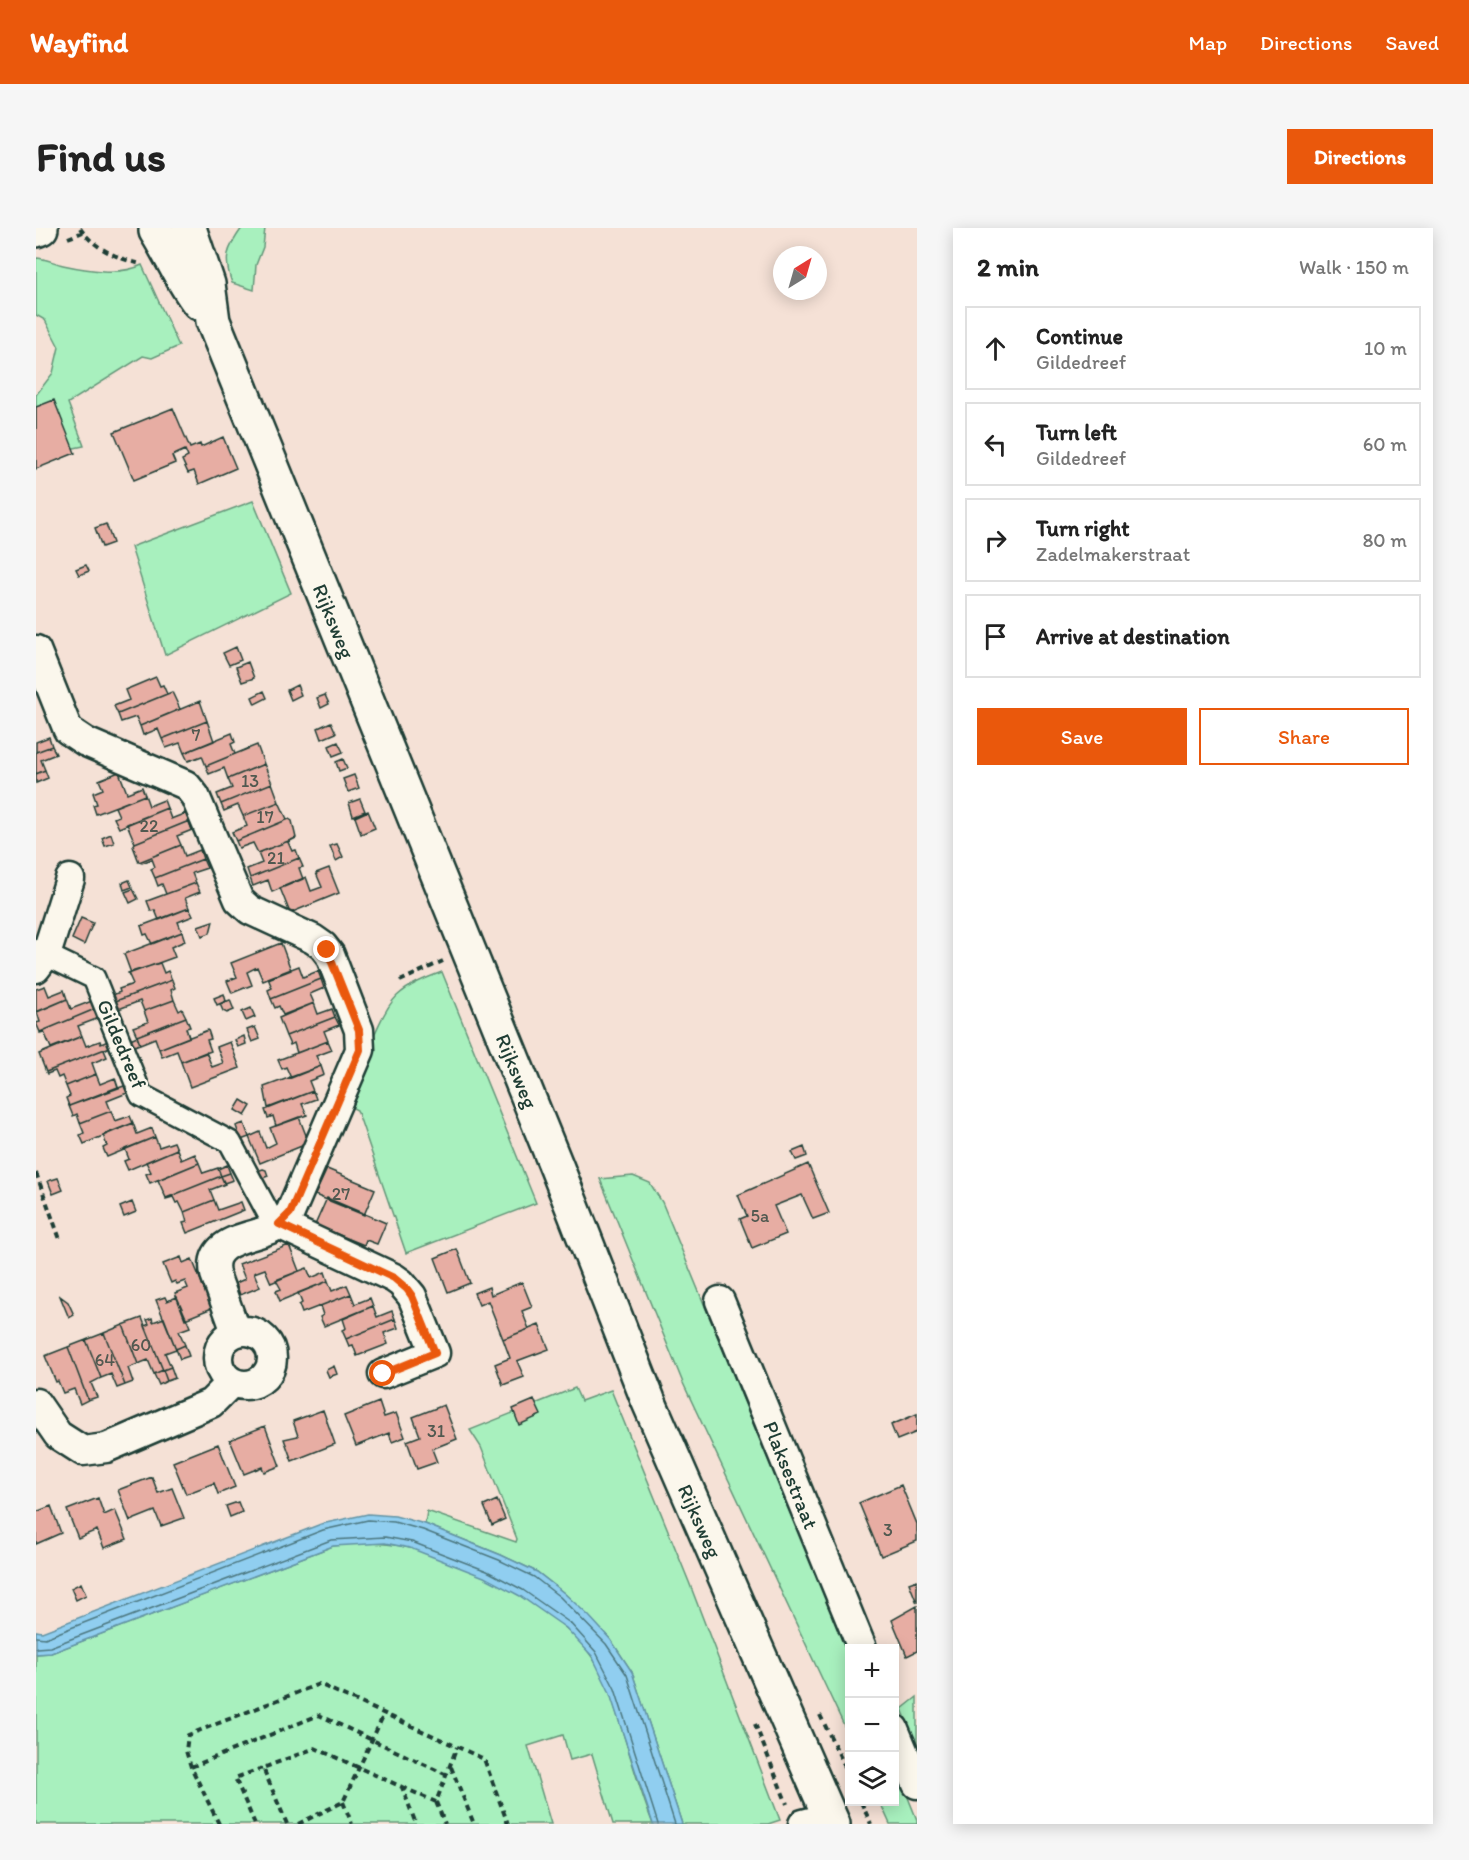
<!DOCTYPE html>
<meta charset="utf-8">
<style>
:root{--surface:#fff;--page:#f6f6f6;--text:#222;--muted:#767676;--line:#e0e0e0;--accent:#ea580c}
body{margin:0;font-family:Itim,sans-serif;background:var(--page);color:var(--text)}
.controls{position:absolute;right:18px;bottom:18px;display:grid;overflow:hidden;border-radius:0px;box-shadow:0 3px 15px #0003}
.controls button{width:54px;height:54px;display:grid;place-items:center;padding:0;border:0;border-bottom:2px solid var(--line);background:var(--surface);color:var(--text);font:30px sans-serif}
.compass{position:absolute;left:737px;top:18px;width:54px;height:54px;border-radius:50%;background:var(--surface);box-shadow:0 3px 15px #0003;rotate:37deg}
.stop{position:absolute;width:18px;height:18px;margin:-14px;border:4px solid #ea580c;border-radius:50%;background:#fff}
.stop.end{background:#ea580c;border-color:#fff;box-shadow:0 2px 6px #0008}
.list{margin:0;padding:0;list-style:none}
h2{display:flex;justify-content:space-between;align-items:center;height:78px;margin:0;padding:0 24px;font-size:26px}
h2 small{font-size:20px;font-weight:400;color:var(--muted)}
.list li{display:grid;grid-template-columns:39px 1fr auto;gap:18px;align-items:center;box-sizing:border-box;height:84px;margin:0 12px 12px;padding:0 12px;border:2px solid var(--line);border-radius:0px}
.list b{display:block;font-size:22px;white-space:nowrap}
.list p{margin:0;font-size:20px;white-space:nowrap;color:var(--muted)}
.list em{font-size:20px;font-style:normal;color:var(--muted)}
.actions{display:flex;gap:12px;padding:18px 24px}
.actions a{flex:1;padding:14px 0;border:2px solid var(--accent);border-radius:0px;text-align:center;font-size:21px;color:var(--accent)}
.actions .main{background:var(--accent);color:#fff}
.icon{flex:none;width:33px;height:33px;fill:none;stroke:currentColor;stroke-width:2;stroke-linecap:round;stroke-linejoin:round}
.map{position:relative;flex:none;width:881px;height:1596px;overflow:hidden;border-radius:0px}
header{display:flex;align-items:center;gap:36px;box-sizing:border-box;height:84px;padding:0 30px;background:var(--accent);color:#fff}
header strong{font-size:28px}
nav{display:flex;gap:33px;margin-inline-start:auto;font-size:21px}
.intro{display:flex;align-items:center;justify-content:space-between;box-sizing:border-box;height:144px;padding:0 36px}
h1{margin:0;font-size:42px}
.button{padding:15px 27px;border-radius:0px;background:var(--accent);color:#fff;font-size:21px;font-weight:700}
main{display:flex;gap:36px;padding:0 36px}
aside{flex:1;background:var(--surface);border-radius:0px;box-shadow:0 3px 15px #0003}
.map>svg:first-child{display:block}
.green{fill:#a8f0be;stroke:#649679;stroke-width:1.5}
.water{fill:#90cef0;stroke:#6394a5;stroke-width:1.5}
.lines{fill:none;stroke-linecap:round;stroke-linejoin:round}
.shore{stroke:#4c777f;stroke-width:1.5}
.building{fill:#e7ada3;stroke:#1f3d34;stroke-width:1.5}
.pedestrian-casing{stroke:#1f3d34;stroke-width:26}
.minor-casing{stroke:#1f3d34;stroke-width:33}
.tertiary-casing{stroke:#1f3d34;stroke-width:38}
.path{stroke:#1f3d34;stroke-width:4;stroke-dasharray:6 4.5;stroke-linecap:butt}
.pedestrian{stroke:#fbf7ec;stroke-width:21}
.minor{stroke:#fbf7ec;stroke-width:28}
.tertiary{stroke:#fbf7ec;stroke-width:33}
.route{stroke:#ea580c;stroke-width:8}
.labels{text-anchor:middle;dominant-baseline:central;stroke-width:4.5;stroke-linejoin:round;paint-order:stroke}
.number-label{font-size:18px;fill:#515950}
.street-label{font-size:21px;fill:#1f3d34;stroke:#fbf7ec}
</style>
<header>
<strong>Wayfind</strong>
<nav><a>Map</a><a>Directions</a><a>Saved</a></nav>
</header>
<div class="intro"><h1>Find us</h1><a class="button">Directions</a></div>
<main>
<div class="map">
<svg width="881" height="1596" viewBox="0 0 881 1596">
<rect width="100%" height="100%" fill="#f5e1d6"/>
<filter id="ink" filterUnits="userSpaceOnUse"><feTurbulence type="fractalNoise" baseFrequency=".0167" numOctaves="2"/><feDisplacementMap in="SourceGraphic" scale="12" xChannelSelector="R" yChannelSelector="G"/><feConvolveMatrix kernelMatrix="1 2 1 2 8 2 1 2 1" color-interpolation-filters="sRGB"/></filter>
<g filter="url(#ink)">
<path class="green" d="M206,0H229L227,19L220,37L218,62L196,55C187,30 191,21 206,0Z
M0,30C9,30 18,35 27,37C50,42 84,48 106,37L143,118L116,130L107,128L32,175L48,218L38,220L0,236V167L17,145L23,119L9,92L0,87Z
M217,273L255,365L129,427L95,319Z
M406,744L500,975L370,1025L321,882L311,877C322,851 342,786 361,768C374,756 390,750 406,744Z
M597,948L614,955L626,974L813,1428V1508L647,1155L564,951Z
M539,1160L545,1173L575,1162L653,1354L744,1592L732,1596H646L596,1444L575,1412L528,1365L501,1344L465,1327L389,1296L391,1283L480,1314L481,1311L445,1219L434,1202Z
M325,1315C341,1315 358,1316 374,1320C430,1335 524,1380 556,1429C570,1449 577,1473 584,1496C595,1529 604,1564 617,1596H577L556,1526L534,1532L527,1507L492,1518L515,1596H0V1426L15,1425L297,1318Z
M881,1469V1518L866,1481Z
M859,1537L881,1592V1596H854L844,1574H858Z"/>
<path class="water" d="M332,1286L359,1288L389,1296L465,1327L501,1344L528,1365L553,1388L575,1412L596,1444L646,1596H617L573,1463L556,1428L530,1400L484,1368L448,1349L374,1320L349,1315L297,1318L15,1425L0,1426V1403L6,1404L285,1296Z"/>
<g class="lines">
<path class="shore" d="M0,1409L9,1410L287,1302L332,1292L358,1294L387,1302L463,1332L498,1349L524,1369L570,1416L591,1447L639,1596
M0,1420L14,1419L295,1312L349,1309L376,1314L451,1343L487,1362L534,1395L560,1424L579,1461L622,1596"/>
</g>
<path class="building" d="M18,172L39,225L0,241V179Z
M137,180L154,220L164,216L165,219L187,209L200,240L163,256L158,243L152,245L146,232L152,229L149,222L136,228L139,235L98,252L78,204Z
M70,296L77,315L66,319L59,300Z
M50,337L53,343L43,347L40,341Z
M200,419L205,432L193,437L187,425Z
M212,434L218,450L206,454L200,439Z
M120,449L124,458L127,457L131,466L82,486L78,478L93,472L89,462Z
M261,457L265,467L255,472L251,462Z
M228,463L231,470L219,476L216,469Z
M136,464L144,481L104,498L100,489L85,494L82,486Z
M289,467L293,476L285,480L281,470Z
M164,473L171,493L126,511L122,501L107,507L104,498Z
M171,493L178,513L148,525L144,515L130,520L126,511Z
M295,494L300,505L286,511L282,500Z
M196,505L199,514L195,516L199,526L170,538L166,528L152,533L148,525Z
M13,509L16,518L0,524V514Z
M302,514L307,524L297,528L293,518Z
M221,517L228,536L192,551L188,540L173,546L170,538Z
M16,518L20,526L5,532L9,542L0,546V524Z
M307,531L311,540L303,543L300,534Z
M228,536L236,555L185,576L181,566L196,560L192,551Z
M9,542L12,550L0,555V546Z
M83,544L91,565L106,559L109,567L60,586L57,577L61,576L57,565L67,561L63,552Z
M318,547L323,560L312,564L307,551Z
M236,555L243,574L207,588L202,577L188,583L185,576Z
M109,567L113,578L128,572L131,580L83,600L78,590L83,588L79,579Z
M324,571L329,583L317,588L313,575Z
M243,574L251,591H253L200,613L196,604L211,598L207,588Z
M131,580L135,591L150,585L153,593L99,615L91,596Z
M332,583L339,600L325,606L319,589Z
M253,591L256,593L260,610L222,625L217,615L203,620L200,613Z
M153,593L156,602L141,608L145,617L103,634L97,618L99,615Z
M75,606L78,615L69,618L66,610Z
M260,610L252,614L256,623L260,622L263,630L214,650L211,641L226,635L222,625Z
M301,616L307,629L300,633L294,618Z
M145,617L149,628L164,622L167,631L119,650L115,641L119,639L116,631L106,635L103,634Z
M263,630L267,639L263,640L267,651L236,664L232,652L217,658L214,650Z
M167,631L171,640L156,645L160,655L130,666L126,656L122,658L119,650Z
M293,640L303,665L254,685L244,660L270,649L275,663L286,659L280,645Z
M93,652L96,659L88,662L86,655Z
M160,655L164,664L149,670L153,680L123,692L119,682L115,683L111,673Z
M97,661L102,671L94,675L89,664Z
M153,680L157,688L142,694L146,704L116,716L111,706L108,707L105,698Z
M45,690L57,695L48,717L36,711Z
M177,693L174,705L166,708L162,698Z
M146,704L149,713L135,719L139,729L95,745L88,726Z
M245,715L255,742L227,753L221,739L211,744L216,757L196,765L191,753L201,749L195,735Z
M124,735L128,745L132,743L136,752L77,774L74,768L84,764L83,761L97,756L92,745Z
M263,738L267,749L282,743L285,751L235,771L232,762L236,760L232,750Z
M285,751L288,760L274,766L278,775L247,787L243,778L239,780L235,771Z
M136,752L139,760L135,762L138,772L108,783L104,773L80,782L77,774Z
M9,758L13,768L28,762L31,771L0,784V761Z
M188,766L190,773L181,777L178,770Z
M31,771L35,781L56,773L59,781L4,804L0,795L4,794L1,784Z
M138,772L143,783L146,781L150,789L101,808L97,799L112,794L108,783Z
M194,772L198,782L191,785L187,783L184,776Z
M278,775L282,786L296,781L299,789L250,808L243,790Z
M215,780L219,789L210,793L206,784Z
M59,781L63,790L42,798L46,808L15,820L8,804L4,805V804Z
M150,789L154,799L150,800L153,809L123,821L119,810L104,816L101,808Z
M299,789L303,797L288,803L292,813L261,825L258,815L254,817L250,808Z
M219,799L224,811L216,814L211,802Z
M172,802L175,811L171,812L175,823L145,834L141,823L126,829L123,821Z
M46,808L50,818L64,813L65,816L72,813L74,819L10,844L3,826Z
M101,808L104,816L95,819L92,812Z
M208,808L210,816L202,819L199,812Z
M292,813L296,822L280,828L285,838L255,850L250,839L246,841L242,832Z
M194,814L204,840L154,859L145,834L170,824L176,839L187,835L181,819Z
M74,819L68,822L71,829L56,835L60,846L30,858L26,848L22,850L19,843L11,846L10,844Z
M285,838L288,847L273,853L277,863L232,880L228,859Z
M60,846L64,856L79,850L82,859L33,878L30,870L34,868L30,858Z
M88,858L91,865L71,873L75,883L44,895L41,886L37,888L33,878Z
M277,863L280,871L266,876L271,887L240,898L237,888L232,890L229,882Z
M205,872L215,878L209,888L199,882Z
M75,883L79,893L94,888L97,895L48,916L44,907L48,905L44,895Z
M263,889L273,915L224,935L213,909L224,904L230,920L240,915L234,900Z
M97,895L101,906L116,900L119,909L71,929L67,920L71,918L67,907Z
M208,895L213,909L205,912L200,898Z
M119,909L123,919L138,914L141,921L92,942L88,933L93,931L89,921Z
M768,919L771,928L760,932L756,924Z
M141,921L145,932L159,926L163,935L114,955L110,946L115,944L110,934Z
M163,935L167,945L182,940L185,948L130,970L122,952Z
M772,936L793,985L777,991L766,967L738,978L750,1006L716,1020L704,991L711,988L702,967Z
M191,937L194,945L185,948L182,941Z
M227,941L230,942L232,948L224,951L221,943Z
M291,941L339,961L328,987L279,967Z
M194,945L197,952L188,955L185,948Z
M185,948L189,956L174,962L178,972L148,984L143,974L140,975L137,969L130,971V970Z
M22,950L27,962L17,966L12,953Z
M291,970L350,995L341,1016L330,1012L328,1017L279,997Z
M178,972L182,982L205,974L208,982L151,1005L147,995L151,994L148,984Z
M96,974L100,984L88,989L84,979Z
M253,1017L263,1043L235,1055L229,1041L218,1045L224,1059L204,1067L200,1055L209,1051L203,1036Z
M421,1021L434,1055L412,1064L399,1030Z
M145,1029L147,1035L156,1031L176,1080L149,1091L139,1065L152,1060L149,1053L141,1056L139,1053L135,1055L127,1036Z
M271,1040L275,1050L289,1044L292,1053L244,1073L240,1063L245,1061L240,1052Z
M292,1053L296,1063L311,1057L315,1066L266,1085L263,1077L266,1075L262,1065Z
M486,1054L496,1079L486,1083L493,1101L467,1111L452,1073L443,1077L438,1065L453,1059L455,1067Z
M315,1066L319,1076L334,1070L337,1078L288,1098L284,1089L287,1087L284,1078Z
M24,1068L32,1074L38,1087L33,1090Z
M129,1069L131,1073L141,1069L154,1099L143,1103L149,1117L140,1121L120,1072Z
M337,1078L341,1089L356,1083L359,1091L310,1111L306,1102L310,1100L307,1091Z
M106,1090L127,1142L118,1146L112,1132L102,1136L87,1097Z
M116,1090L117,1094L128,1090L140,1121L129,1125L135,1139L127,1142L109,1098L113,1096L111,1092Z
M359,1091L362,1100L348,1105L352,1116L321,1128L317,1117L313,1118L310,1111Z
M87,1097L102,1136L92,1140L97,1154L89,1157L68,1105Z
M503,1097L513,1121L481,1133L488,1149L467,1157L459,1136L474,1130L467,1111Z
M68,1105L89,1157L81,1160L75,1146L65,1150L50,1112Z
M50,1112L65,1150L55,1155L61,1169L52,1172L32,1119Z
M149,1117L153,1128L144,1131L140,1121Z
M32,1119L52,1172L44,1176L38,1161L27,1165L22,1153L20,1154L9,1128Z
M298,1138L301,1146L293,1149L290,1142Z
M135,1139L139,1150L131,1153L127,1142Z
M127,1142L131,1153L123,1157L118,1146Z
M498,1172L505,1187L483,1197L477,1181Z
M343,1174L348,1189L360,1185L369,1209L356,1214L353,1205L320,1218L308,1188Z
M408,1177L421,1211L396,1221L401,1234L381,1241L371,1213L384,1208L377,1189Z
M287,1182L299,1216L256,1233L248,1211L262,1208L257,1193Z
M881,1186V1204L861,1212L855,1197Z
M229,1198L244,1238L228,1244L226,1239L208,1246L194,1212Z
M182,1216L199,1259L182,1266L178,1255L150,1266L137,1234Z
M116,1249L122,1265L136,1260L148,1290L125,1298L119,1283L94,1293L82,1262Z
M865,1257L881,1296V1313L845,1328L823,1275Z
M62,1270L68,1287L79,1282L91,1311L68,1320L61,1302L42,1310L31,1282Z
M461,1272L469,1291L456,1297L448,1278Z
M202,1274L206,1284L194,1289L190,1278Z
M15,1278L25,1305L0,1316V1284Z
M881,1352V1375L873,1355Z
M45,1355L50,1367L40,1372L35,1360Z
M881,1378V1423L871,1428L856,1392Z"/>
<g class="lines">
<g class="pedestrian-casing">
<path id="pedestrian" d="M0,722L58,750L105,867L194,914L235,990L243,996"/>
</g>
<g class="minor-casing">
<path id="minor" d="M0,422L32,502L50,514L150,557L159,568L203,672L214,682L277,711L287,718L294,727L323,802L324,822L254,985C251,988 248,993 244,996C224,1011 171,1007 179,1046L200,1104
M0,740L10,727L34,651
M243,996L358,1050L365,1055L376,1068L399,1125L347,1146
M684,1073L826,1420
M182 1130a27 27 0 1 1 54 0a27 27 0 1 1-54 0Z
M0,1175L22,1207L47,1223L70,1220L175,1175L196,1154
M858,1501L881,1556
M767,1596L794,1589"/>
</g>
<g class="tertiary-casing">
<path id="tertiary" d="M153,0L172,56L177,93L521,940L612,1172L797,1596
M0,2L5,0
M120,3C135,27 146,53 163,75"/>
</g>
<path class="path" d="M44,0C57,20 83,31 105,36
M32,10L47,4
M364,753L407,733
M0,945L25,1014
M784,1487L814,1549
M719,1496L751,1576
M155,1539L283,1487L411,1547
M415,1539L438,1596
M366,1559L400,1574L421,1519
M307,1574L316,1596
M400,1574L409,1596
M825,1574L835,1596
M183,1596L155,1539L150,1523L152,1507L283,1456L448,1531L472,1596
M219,1596L199,1550L227,1540
M251,1596L227,1540L279,1520L366,1559L380,1596
M262,1596L307,1574L348,1486"/>
<use href="#pedestrian" class="pedestrian"/>
<use href="#minor" class="minor"/>
<use href="#tertiary" class="tertiary"/>
</g>
</g>
<g class="lines" filter="url(#ink)">
<path class="route" d="M291,722L323,802L324,822L254,985L243,996L358,1050L371,1061L376,1068L399,1125L347,1146"/>
</g>
<g class="labels">
<g class="number-label">
<text x="160" y="507">7</text>
<text x="214" y="553">13</text>
<text x="229" y="589">17</text>
<text x="113" y="598">22</text>
<text x="240" y="630">21</text>
<text x="305" y="966">27</text>
<text x="724" y="988">5a</text>
<text x="105" y="1117">60</text>
<text x="69" y="1132">64</text>
<text x="400" y="1203">31</text>
<text x="852" y="1302">3</text>
</g>
<g class="street-label">
<text transform="translate(298 393) rotate(68)">Rijksweg</text>
<text transform="translate(86 816) rotate(67)">Gildedreef</text>
<text transform="translate(481 843) rotate(68)">Rijksweg</text>
<text transform="translate(755 1247) rotate(68)">Plaksestraat</text>
<text transform="translate(664 1293) rotate(66)">Rijksweg</text>
</g>
</g>
</svg>
<div class="controls">
<button>+</button>
<button>−</button>
<button><svg class="icon" aria-label="layers" viewBox="0 0 24 24"><path d="M12 4l9 5-9 5-9-5zM3 14l9 5 9-5"/></svg></button>
</div>
<svg class="compass" viewBox="-18 -18 36 36"><path d="M0-13l5 13h-10z" fill="#e53935"/><path d="M0 13l5-13h-10z" fill="#767676"/></svg>
<div class="stop" style="left:347px;top:1146px"></div>
<div class="stop end" style="left:291px;top:722px"></div>
</div>
<aside>
<h2>2 min<small>Walk · 150 m</small></h2>
<ul class="list">
<li><svg class="icon" aria-label="ahead" viewBox="0 0 24 24"><path d="M12 20V5M6 11l6-6 6 6"/></svg><div><b>Continue</b><p>Gildedreef</p></div><em>10 m</em></li>
<li><svg class="icon" aria-label="left" viewBox="0 0 24 24"><path d="M17 20v-9H6M10 6l-5 5 5 5"/></svg><div><b>Turn left</b><p>Gildedreef</p></div><em>60 m</em></li>
<li><svg class="icon" aria-label="right" viewBox="0 0 24 24"><path d="M7 20v-9h11M14 6l5 5-5 5"/></svg><div><b>Turn right</b><p>Zadelmakerstraat</p></div><em>80 m</em></li>
<li><svg class="icon" aria-label="arrive" viewBox="0 0 24 24"><path d="M6 21V4h12l-3 4 3 4H6"/></svg><div><b>Arrive at destination</b></div></li>
</ul>
<div class="actions"><a class="main">Save</a><a>Share</a></div>
</aside>
</main>
